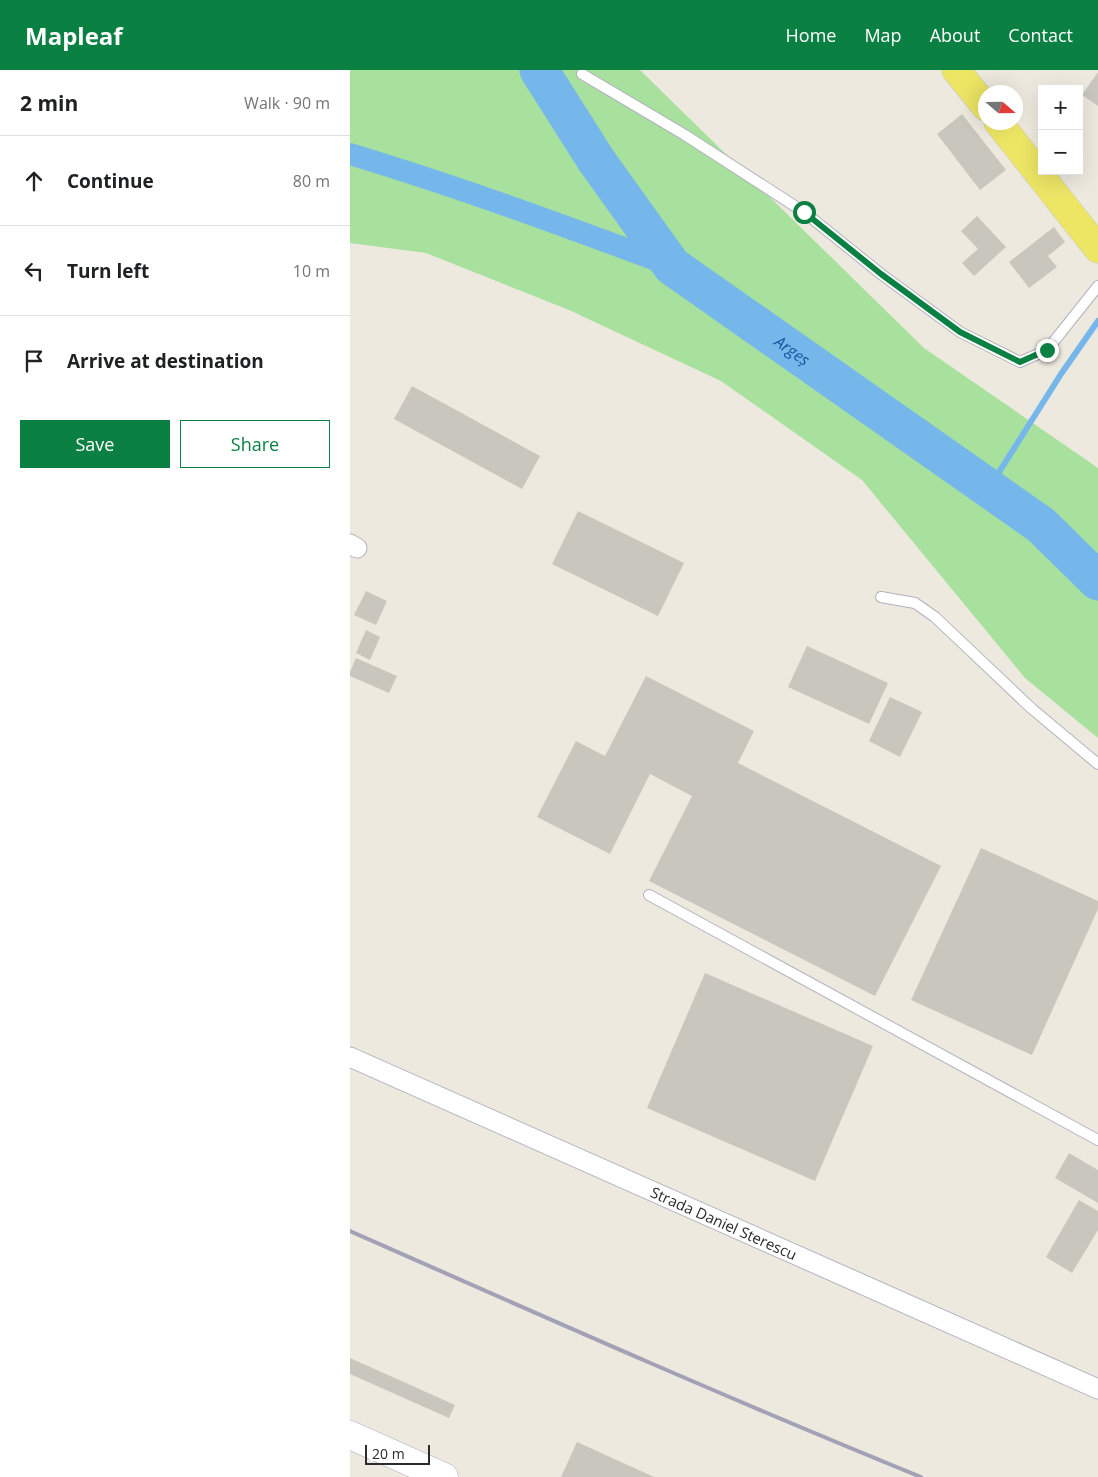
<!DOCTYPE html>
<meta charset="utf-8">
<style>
:root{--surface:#fff;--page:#f6f6f6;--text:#202124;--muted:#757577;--line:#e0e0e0;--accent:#0b8043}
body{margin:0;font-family:"Open Sans",sans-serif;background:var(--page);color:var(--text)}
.controls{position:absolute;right:15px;top:15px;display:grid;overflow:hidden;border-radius:0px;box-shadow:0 5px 20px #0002}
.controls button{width:45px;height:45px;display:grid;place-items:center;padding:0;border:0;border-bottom:1px solid var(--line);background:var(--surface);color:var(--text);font:25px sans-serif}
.compass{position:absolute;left:628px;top:15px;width:45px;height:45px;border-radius:50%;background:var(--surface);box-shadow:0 5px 20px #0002;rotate:110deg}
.scale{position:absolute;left:15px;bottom:12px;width:65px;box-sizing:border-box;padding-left:5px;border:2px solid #2c2c2c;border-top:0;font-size:14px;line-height:18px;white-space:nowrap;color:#2c2c2c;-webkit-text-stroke:4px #fff;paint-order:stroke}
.stop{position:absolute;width:15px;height:15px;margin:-11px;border:4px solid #0b8043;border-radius:50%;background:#fff}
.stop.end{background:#0b8043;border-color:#fff;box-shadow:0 1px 5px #0008}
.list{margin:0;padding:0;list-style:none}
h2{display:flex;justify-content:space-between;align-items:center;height:65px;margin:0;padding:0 20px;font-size:21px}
h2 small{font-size:16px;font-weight:400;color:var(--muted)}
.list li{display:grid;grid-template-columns:32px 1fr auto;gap:15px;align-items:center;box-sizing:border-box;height:90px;padding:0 20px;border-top:1px solid var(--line)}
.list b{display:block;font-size:19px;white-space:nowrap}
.list em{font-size:16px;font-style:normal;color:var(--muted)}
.actions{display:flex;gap:10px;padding:15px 20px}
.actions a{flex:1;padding:11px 0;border:1px solid var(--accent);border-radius:0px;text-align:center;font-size:18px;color:var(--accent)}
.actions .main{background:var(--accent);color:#fff}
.icon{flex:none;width:28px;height:28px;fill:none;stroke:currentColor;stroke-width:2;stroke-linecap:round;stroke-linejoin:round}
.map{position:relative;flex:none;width:748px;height:1407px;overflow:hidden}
header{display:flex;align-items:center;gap:30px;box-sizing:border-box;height:70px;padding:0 25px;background:var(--accent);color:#fff}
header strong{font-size:24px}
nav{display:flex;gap:28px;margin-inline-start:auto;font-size:18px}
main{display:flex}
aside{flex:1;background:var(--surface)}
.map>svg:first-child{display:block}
.green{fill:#a8e19d}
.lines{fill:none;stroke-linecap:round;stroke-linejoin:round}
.stream{stroke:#75b7eb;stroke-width:6}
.canal{stroke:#75b7eb;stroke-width:22}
.river{stroke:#75b7eb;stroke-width:39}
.building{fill:#c9c7bd}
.lane-casing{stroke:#b2b2bf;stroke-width:12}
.street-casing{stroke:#b2b2bf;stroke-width:21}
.secondary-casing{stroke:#b2b2bf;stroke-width:29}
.primary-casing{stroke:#c8c8c8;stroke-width:29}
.lane{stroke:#fff;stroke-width:10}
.street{stroke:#fff;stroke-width:19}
.secondary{stroke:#fff;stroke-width:28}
.primary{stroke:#ede564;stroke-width:28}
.rail{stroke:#a2a1b5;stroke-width:4}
.route{stroke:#0b8043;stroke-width:6}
.labels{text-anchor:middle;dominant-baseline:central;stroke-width:4;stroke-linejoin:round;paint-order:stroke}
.street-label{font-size:15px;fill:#2c2c2c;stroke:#fff}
.water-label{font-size:16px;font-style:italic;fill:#12529a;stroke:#fff}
</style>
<header>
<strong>Mapleaf</strong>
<nav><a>Home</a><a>Map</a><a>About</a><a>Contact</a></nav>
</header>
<main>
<aside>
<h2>2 min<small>Walk · 90 m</small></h2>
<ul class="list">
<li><svg class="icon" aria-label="ahead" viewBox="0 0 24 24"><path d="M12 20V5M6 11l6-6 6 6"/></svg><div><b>Continue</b></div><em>80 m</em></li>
<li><svg class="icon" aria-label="left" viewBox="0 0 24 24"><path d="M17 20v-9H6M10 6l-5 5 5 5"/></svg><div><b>Turn left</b></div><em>10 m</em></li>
<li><svg class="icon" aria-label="arrive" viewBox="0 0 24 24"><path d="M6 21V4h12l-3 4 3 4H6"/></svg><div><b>Arrive at destination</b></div></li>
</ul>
<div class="actions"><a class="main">Save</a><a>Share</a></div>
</aside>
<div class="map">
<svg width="748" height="1407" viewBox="0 0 748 1407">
<rect width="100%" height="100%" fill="#ede9df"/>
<path class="green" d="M0,0H290L574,278L748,398V668L675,608L512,410L371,311L219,240L76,183L0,173Z"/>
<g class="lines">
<path class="stream" d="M639,418L711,304L748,251"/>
<path class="canal" d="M0,84C109,117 215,156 322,196"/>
<path class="river" id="s1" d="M189,0L246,90L322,196L691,455L748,511"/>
</g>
<path class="building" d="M748,2V36L732,25Z
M612,44L656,100L630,120L587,64Z
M627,146L656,177L624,206L612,193L628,179L611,161Z
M704,157L715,172L698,186L707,197L679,218L659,192Z
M62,316L190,386L172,419L44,349Z
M228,441L334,493L308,546L202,494Z
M16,521L37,531L26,555L4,545Z
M16,560L30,567L20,590L6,583Z
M457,576L538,613L519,654L438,617Z
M6,588L47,606L39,623L0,606V602Z
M296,606L404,661L388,693L591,796L525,926L299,811L342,726L300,704L260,784L187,747L226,671L255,686Z
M540,627L572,642L550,687L519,671Z
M631,778L748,831V839L682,985L561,930Z
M355,903L523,976L465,1111L297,1038Z
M719,1083L748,1100V1133L705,1108Z
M729,1130L748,1141V1160L722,1203L696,1187Z
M0,1288L105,1335L99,1348L0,1304Z
M227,1372L304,1407H211Z"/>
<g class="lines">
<g class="lane-casing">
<path id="lane" d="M232,4L335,65L454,142L531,204L610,262L670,292L697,280L748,216
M531,527L565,533L585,547L681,638L748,694
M299,825L748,1070"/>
</g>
<g class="street-casing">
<g id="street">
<path d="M0,474L7,478"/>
<path id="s2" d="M0,987L748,1319"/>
</g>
</g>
<g class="secondary-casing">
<path id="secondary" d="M0,1365L94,1407"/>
</g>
<g class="primary-casing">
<path id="primary" d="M606,0L636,37
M648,52L748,179"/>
</g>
<use href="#lane" class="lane"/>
<use href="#street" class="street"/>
<use href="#secondary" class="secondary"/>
<use href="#primary" class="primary"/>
<path class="rail" d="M0,1161C190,1245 379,1329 571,1407"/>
</g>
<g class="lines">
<path class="route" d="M454,142L531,204L610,262L670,292L697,280"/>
</g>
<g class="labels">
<g class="street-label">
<text stroke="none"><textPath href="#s2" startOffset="409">Strada Daniel Sterescu</textPath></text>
</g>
<g class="water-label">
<text stroke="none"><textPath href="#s1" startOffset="384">Argeș</textPath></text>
</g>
</g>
</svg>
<div class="controls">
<button>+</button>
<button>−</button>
</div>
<svg class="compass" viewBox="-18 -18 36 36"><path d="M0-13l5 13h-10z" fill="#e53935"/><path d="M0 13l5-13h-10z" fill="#757577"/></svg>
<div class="scale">20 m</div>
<div class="stop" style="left:454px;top:142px"></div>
<div class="stop end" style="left:697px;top:280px"></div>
</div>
</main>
